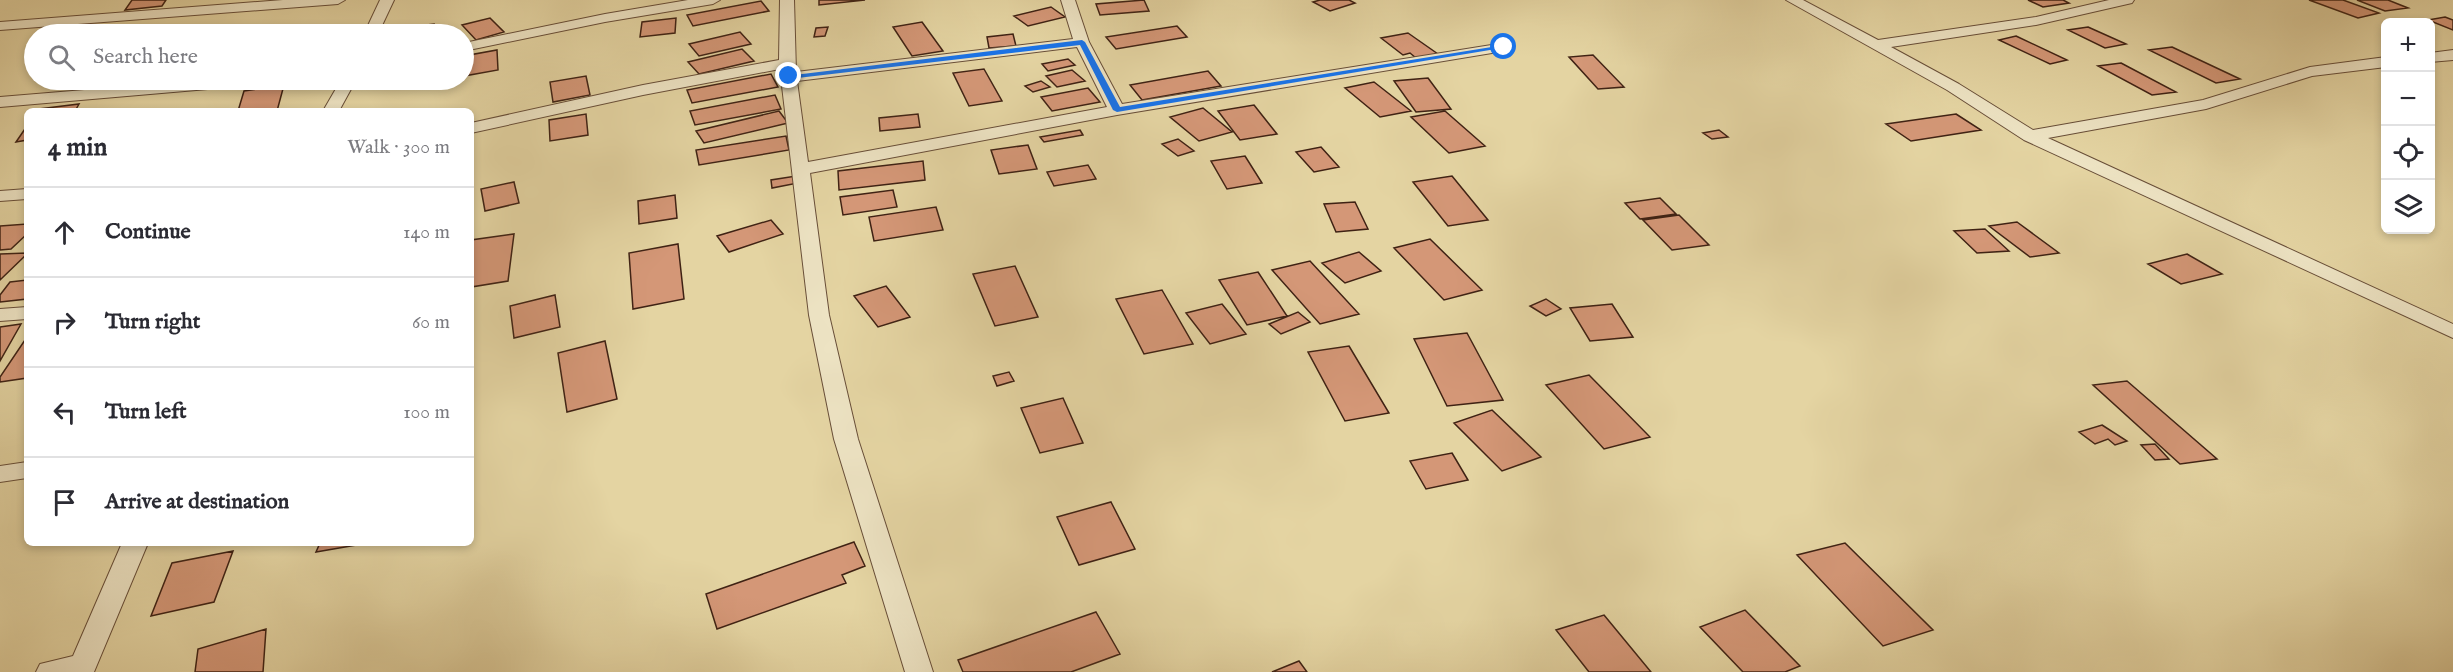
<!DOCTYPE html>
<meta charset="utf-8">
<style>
:root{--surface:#fff;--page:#f2f2f3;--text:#2b2b33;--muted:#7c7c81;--line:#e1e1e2}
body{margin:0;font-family:"IM FELL English",serif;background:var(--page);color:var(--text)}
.controls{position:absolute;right:18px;top:18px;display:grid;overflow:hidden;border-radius:9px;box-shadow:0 3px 9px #0003}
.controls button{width:54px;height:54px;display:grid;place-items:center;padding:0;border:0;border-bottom:2px solid var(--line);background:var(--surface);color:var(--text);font:30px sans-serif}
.stop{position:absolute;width:18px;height:18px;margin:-14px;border:4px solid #1a73e8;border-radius:50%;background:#fff}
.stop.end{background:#1a73e8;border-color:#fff;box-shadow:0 2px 6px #0008}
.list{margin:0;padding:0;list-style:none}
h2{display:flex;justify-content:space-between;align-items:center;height:78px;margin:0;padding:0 24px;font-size:26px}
h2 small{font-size:20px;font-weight:400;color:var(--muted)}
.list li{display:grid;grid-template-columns:39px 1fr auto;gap:18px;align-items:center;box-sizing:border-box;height:90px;padding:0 24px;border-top:2px solid var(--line)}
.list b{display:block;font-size:22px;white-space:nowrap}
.list em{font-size:20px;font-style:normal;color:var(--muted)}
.icon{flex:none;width:33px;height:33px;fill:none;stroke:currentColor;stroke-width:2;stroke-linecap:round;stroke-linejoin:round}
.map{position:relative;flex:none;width:2453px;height:672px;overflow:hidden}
.search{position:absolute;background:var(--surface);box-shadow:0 3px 9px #0003;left:24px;top:24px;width:450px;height:66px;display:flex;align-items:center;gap:15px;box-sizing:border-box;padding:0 21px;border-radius:33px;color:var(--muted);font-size:22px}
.panel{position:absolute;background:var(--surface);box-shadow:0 3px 9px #0003;left:24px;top:108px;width:450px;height:438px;border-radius:9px}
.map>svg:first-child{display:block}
.building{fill:#d49777;stroke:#3f2214;stroke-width:1.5}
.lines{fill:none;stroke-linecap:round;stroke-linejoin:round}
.street-casing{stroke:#684e38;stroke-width:2}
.street{fill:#ede3c3;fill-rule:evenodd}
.route{fill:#1a73e8}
</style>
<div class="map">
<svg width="2453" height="672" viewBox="0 0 2453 672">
<rect width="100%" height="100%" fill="#e4d4a2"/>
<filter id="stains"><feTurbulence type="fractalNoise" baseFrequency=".00333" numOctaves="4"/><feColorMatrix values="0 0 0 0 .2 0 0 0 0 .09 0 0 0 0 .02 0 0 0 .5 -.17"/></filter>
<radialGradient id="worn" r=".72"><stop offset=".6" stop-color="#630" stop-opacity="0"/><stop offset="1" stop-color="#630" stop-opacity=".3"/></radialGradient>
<path class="building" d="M132,0H166L162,6L125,10Z
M819,0H865L819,5Z
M1144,0L1149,11L1100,15L1096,4Z
M1320,0H1349L1355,3L1330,11L1313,2Z
M2028,0H2063L2069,3L2043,7Z
M2309,0H2343L2379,13L2358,18Z
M2357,0H2388L2408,8L2385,11Z
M761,1L769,11L693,26L687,15Z
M1051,7L1065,17L1028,26L1014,16Z
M2445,17L2453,20V30L2428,20Z
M490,18L504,32L476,40L462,25Z
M676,18L675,33L640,37L642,22Z
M922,22L943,51L912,56L893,27Z
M434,24L432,34H408L409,27Z
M1177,26L1187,37L1116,49L1106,37Z
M828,27L825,36L814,37L816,28Z
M2088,27L2126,44L2105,48L2068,30Z
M740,32L751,44L699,56L689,44Z
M1408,33L1438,54L1416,58L1410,53L1403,55L1381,38Z
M1013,34L1016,46L989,48L987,37Z
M2016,36L2067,60L2050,64L1999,40Z
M2172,47L2240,79L2216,83L2149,50Z
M742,49L754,61L699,74L688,62Z
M497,50L498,70L464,76V56Z
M1593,55L1624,87L1598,89L1569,57Z
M1068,59L1075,65L1048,71L1042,64Z
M2121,63L2176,92L2152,95L2098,66Z
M984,69L1002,101L969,106L953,73Z
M1072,70L1085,81L1057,87L1046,76Z
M1208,71L1221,86L1142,100L1130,85Z
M771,74L778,87L692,103L687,90Z
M586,76L590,95L553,102L550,82Z
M1428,78L1451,109L1416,112L1394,81Z
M378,80H411L409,83L374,87Z
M1041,81L1050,87L1033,92L1025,86Z
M1374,82L1411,111L1380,117L1345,88Z
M284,85L277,111H238L244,91Z
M1088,88L1100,102L1052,111L1041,97Z
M775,95L781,109L695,125L690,111Z
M79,104L75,111H38L39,109Z
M1254,105L1277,134L1240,140L1218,111Z
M1203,108L1232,132L1199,141L1170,117Z
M779,111L788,123L704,143L696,131Z
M1445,111L1485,146L1449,153L1411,117Z
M586,114L588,135L550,141L549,120Z
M918,114L920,127L880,131L879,118Z
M1956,114L1981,130L1911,141L1886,124Z
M27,126V140L16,142Z
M1080,130L1083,135L1044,142L1040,137Z
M1719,130L1728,137L1712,139L1703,133Z
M786,136L789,150L699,165L696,150Z
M1178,139L1194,151L1178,156L1162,144Z
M1028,145L1037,169L999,174L991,150Z
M1321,147L1339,167L1314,172L1296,152Z
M1245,156L1262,183L1227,189L1211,161Z
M923,161L925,180L839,190L838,171Z
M1088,165L1096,179L1054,186L1047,172Z
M796,176L798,183L772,188L771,180Z
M1452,176L1488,220L1448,226L1413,182Z
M514,182L519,203L485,211L481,189Z
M893,190L897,207L843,215L840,197Z
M675,195L677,218L639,224L638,201Z
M1660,198L1676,214L1640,219L1625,203Z
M1355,202L1368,229L1336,232L1324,204Z
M936,207L943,230L874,241L869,217Z
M1679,215L1709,245L1672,250L1643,220Z
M771,220L783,234L729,252L717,236Z
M2017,222L2059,253L2030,257L1989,226Z
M27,224V234L11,249L0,250V226Z
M1985,229L2009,251L1977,253L1954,231Z
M514,234L508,281L471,287V240Z
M1430,239L1482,290L1444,300L1394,248Z
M678,244L684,299L633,309L629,253Z
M1359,252L1381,271L1345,283L1322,263Z
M27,253V254L0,280V254Z
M2187,254L2222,274L2181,284L2148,264Z
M1310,261L1359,314L1320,324L1272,270Z
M1015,266L1038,317L995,326L973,274Z
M1258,272L1287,316L1247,325L1219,280Z
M27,280V299L0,302V295L10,282Z
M886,286L910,317L878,327L854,296Z
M1162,290L1193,344L1144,354L1116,299Z
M555,295L560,327L514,338L510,306Z
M1546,299L1561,309L1546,316L1530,306Z
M1222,304L1246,334L1210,344L1186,313Z
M1612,304L1633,337L1590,341L1570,308Z
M1298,312L1310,322L1281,334L1269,324Z
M21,324L0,361V327Z
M1467,333L1503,400L1447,406L1414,339Z
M27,337V378L0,382V377Z
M605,341L617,399L567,412L558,353Z
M1349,346L1389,413L1345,421L1308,352Z
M1009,372L1014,381L997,386L993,376Z
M1589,375L1650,437L1604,449L1546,385Z
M2127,381L2217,459L2180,464L2093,385Z
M1063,398L1083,443L1040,453L1021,408Z
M1492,410L1541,457L1502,471L1454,423Z
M2102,425L2127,441L2115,445L2108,439L2095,444L2079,432Z
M2155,444L2169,459L2155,460L2141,445Z
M1452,453L1468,480L1426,489L1410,461Z
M1111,502L1135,549L1079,565L1057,517Z
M854,542L865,566L842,575L846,583L717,629L706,594Z
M320,543H368L316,552Z
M1845,543L1933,630L1883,646L1797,555Z
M233,551L214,602L151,616L172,563Z
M1745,610L1800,666L1785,672H1743L1700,627Z
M1096,612L1120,654L1071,672H963L958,660Z
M1604,615L1651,672H1589L1556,630Z
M266,629L263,672H195L198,649Z
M1299,661L1307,672H1272Z"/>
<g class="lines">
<g class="street-casing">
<path id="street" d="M283,0H345L338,4L0,30V22Z
M380,0H394L378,34H364Z
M688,0H720L713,4L605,22L464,51V43L605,14Z
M780,0H794L796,72L1073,39L1061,0H1075L1089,42L1122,104L1504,43L1511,47L1504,51L1117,115L810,173L829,315L858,439L933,672H905L834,439L809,315L780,69L643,95L471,133V123L643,85L779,60ZM1077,47L1107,107L808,162L797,81Z
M1786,0H1803L1878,40L2036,17L2109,0H2134L2132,3L2036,25L1891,47L1959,84L2033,130L2203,100L2310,67L2386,57V67L2312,76L2206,109L2048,138L2453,324V338L2024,140L1947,90Z
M2453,50V60L2430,62V53Z
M205,80H262L254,85L0,107V97Z
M341,80H356L339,111H323Z
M27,189V199L0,201V191Z
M27,307V319L0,321V309Z
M27,462V478L0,482V466Z
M122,543H148L94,672H36L40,664L73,656Z"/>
</g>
<use href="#street" class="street"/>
</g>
<path class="route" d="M1082,40L1085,42L1120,107L1504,45L1508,47L1117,112L1113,110L1080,45L789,79L786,76Z"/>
<rect width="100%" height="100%" filter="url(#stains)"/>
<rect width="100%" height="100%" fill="url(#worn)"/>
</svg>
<div class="controls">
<button>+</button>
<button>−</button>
<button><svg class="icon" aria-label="locate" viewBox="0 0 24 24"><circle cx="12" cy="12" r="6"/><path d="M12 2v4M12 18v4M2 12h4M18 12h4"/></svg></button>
<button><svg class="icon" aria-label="layers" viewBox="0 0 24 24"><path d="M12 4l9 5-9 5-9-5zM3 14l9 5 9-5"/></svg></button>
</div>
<div class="stop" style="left:1504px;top:47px"></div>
<div class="stop end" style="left:789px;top:76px"></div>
<div class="search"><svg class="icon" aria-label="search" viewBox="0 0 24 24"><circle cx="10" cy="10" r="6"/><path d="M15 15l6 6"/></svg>Search here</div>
<section class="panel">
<h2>4 min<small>Walk · 300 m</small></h2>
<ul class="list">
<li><svg class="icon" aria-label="ahead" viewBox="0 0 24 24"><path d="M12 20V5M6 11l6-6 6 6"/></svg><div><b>Continue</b></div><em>140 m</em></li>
<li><svg class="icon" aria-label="right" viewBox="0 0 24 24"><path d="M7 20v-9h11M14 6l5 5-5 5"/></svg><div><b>Turn right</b></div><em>60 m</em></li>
<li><svg class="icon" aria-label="left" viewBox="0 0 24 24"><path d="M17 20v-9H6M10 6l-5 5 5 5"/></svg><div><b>Turn left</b></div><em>100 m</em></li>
<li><svg class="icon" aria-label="arrive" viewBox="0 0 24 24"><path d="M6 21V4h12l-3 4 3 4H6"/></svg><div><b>Arrive at destination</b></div></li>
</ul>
</section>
</div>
